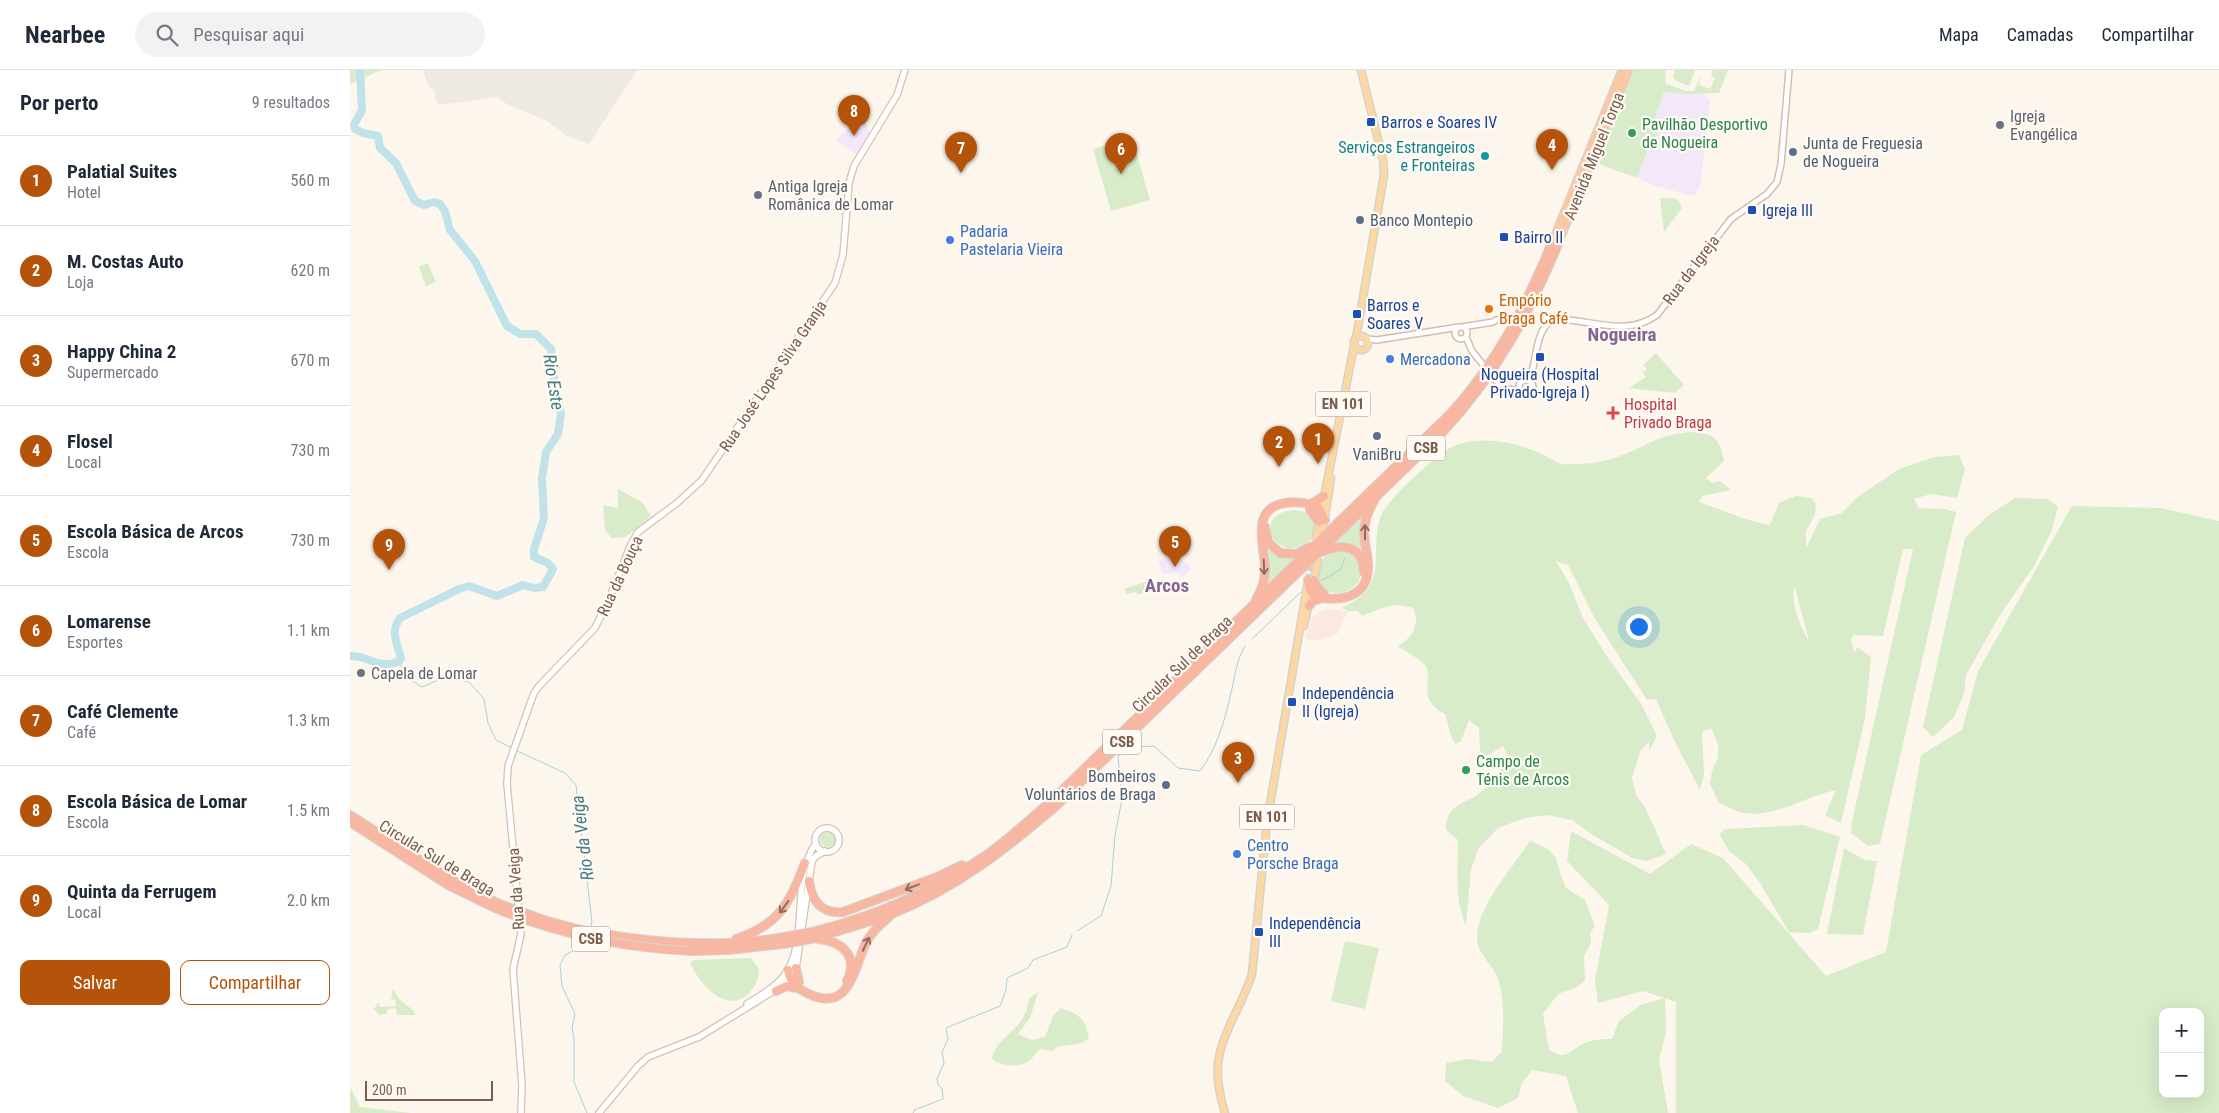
<!DOCTYPE html>
<html lang="pt">
<meta charset="utf-8">
<style>
:root{--surface:#fff;--page:#f2f2f3;--text:#1f2937;--muted:#747a83;--line:#e0e1e3;--accent:#b45309}
body{margin:0;font-family:"Roboto Condensed",sans-serif;background:var(--page);color:var(--text)}
.controls{position:absolute;right:15px;bottom:15px;display:grid;overflow:hidden;border-radius:10px;box-shadow:0 5px 20px #0002}
.controls button{width:45px;height:45px;display:grid;place-items:center;padding:0;border:0;border-bottom:1px solid var(--line);background:var(--surface);color:var(--text);font:25px sans-serif}
.scale{position:absolute;left:15px;bottom:12px;width:128px;box-sizing:border-box;padding-left:5px;border:2px solid #7a5c4d;border-top:0;font-size:14px;line-height:18px;white-space:nowrap;color:#7a5c4d;-webkit-text-stroke:4px #fffaf3;paint-order:stroke}
.you{position:absolute;left:1288px;top:556px;width:18px;height:18px;margin:-12px;border:4px solid #fff;border-radius:50%;background:#1a73e8;box-shadow:0 0 0 8px #1a73e833}
.badge{display:grid;place-items:center;width:32px;height:32px;border-radius:50%;background:var(--accent);color:#fff;font-size:16px;font-weight:700}
.pin{position:absolute;translate:-50% -41px;filter:drop-shadow(0 1px 2px #0008)}
.pin::after{content:'';position:absolute;top:26px;width:18px;height:15px;background:inherit;clip-path:polygon(0 0,100% 0,50% 100%)}
.list{margin:0;padding:0;list-style:none}
h2{display:flex;justify-content:space-between;align-items:center;height:65px;margin:0;padding:0 20px;font-size:21px}
h2 small{font-size:16px;font-weight:400;color:var(--muted)}
.list li{display:grid;grid-template-columns:32px 1fr auto;gap:15px;align-items:center;box-sizing:border-box;height:90px;padding:0 20px;border-top:1px solid var(--line)}
.list b{display:block;font-size:19px;white-space:nowrap}
.list p{margin:0;font-size:16px;white-space:nowrap;color:var(--muted)}
.list em{font-size:16px;font-style:normal;color:var(--muted)}
.actions{display:flex;gap:10px;padding:15px 20px}
.actions a{flex:1;padding:11px 0;border:1px solid var(--accent);border-radius:10px;text-align:center;font-size:18px;color:var(--accent)}
.actions .main{background:var(--accent);color:#fff}
.icon{flex:none;width:28px;height:28px;fill:none;stroke:currentColor;stroke-width:2;stroke-linecap:round;stroke-linejoin:round}
.map{position:relative;flex:none;width:1869px;height:1043px;overflow:hidden}
header{display:flex;align-items:center;gap:30px;box-sizing:border-box;height:70px;padding:0 25px;background:var(--surface);border-bottom:1px solid var(--line)}
header strong{font-size:24px}
nav{display:flex;gap:28px;margin-inline-start:auto;font-size:18px}
.search{width:350px;height:45px;background:var(--page);display:flex;align-items:center;gap:12px;box-sizing:border-box;padding:0 18px;border-radius:28px;color:var(--muted);font-size:19px}
main{display:flex}
aside{flex:1;background:var(--surface)}
.map>svg:first-child{display:block}
.commercial{fill:#fde8e0}
.industrial{fill:#efe9e4}
.education{fill:#f3e8fa}
.green{fill:#d8ecc9;fill-rule:evenodd}
.lines{fill:none;stroke-linecap:round;stroke-linejoin:round}
.stream{stroke:#a5d3da;stroke-width:1}
.river{stroke:#bfe3e8;stroke-width:8}
.primary-tunnel{stroke:#dcd0c4;stroke-width:6;stroke-dasharray:6 3;stroke-linecap:butt}
.tertiary-casing{stroke:#d1beb0;stroke-width:8}
.secondary-casing{stroke:#d6c0b0;stroke-width:8}
.primary-casing{stroke:#dad1cd;stroke-width:9}
.trunk-casing{stroke:#dad1cd;stroke-width:9}
.motorway-casing{stroke:#dad1cd;stroke-width:10}
.tertiary{stroke:#fff;stroke-width:5}
.secondary{stroke:#fff;stroke-width:5.5}
.primary{stroke:#fbd9a5;stroke-width:6}
.trunk{stroke:#f9c8a4;stroke-width:7}
.motorway{stroke:#f7b7a3;stroke-width:8}
.motorway-bridge-casing{stroke:#dad1cd;stroke-width:10;stroke-linecap:butt}
.motorway-bridge{stroke:#f7b7a3;stroke-width:8}
.oneway{stroke:#936e5e}
.transit-dot{fill:#1a4fb4;stroke:#fffaf3;stroke-width:2}
.worship-dot{fill:#6b7280;stroke:#fffaf3;stroke-width:2}
.leisure-dot{fill:#2e9e5b;stroke:#fffaf3;stroke-width:2}
.service-dot{fill:#5c6f8a;stroke:#fffaf3;stroke-width:2}
.culture-dot{fill:#0f9aa8;stroke:#fffaf3;stroke-width:2}
.shop-dot{fill:#3f7fe0;stroke:#fffaf3;stroke-width:2}
.food-dot{fill:#e8710a;stroke:#fffaf3;stroke-width:2}
.health-dot{fill:#e0444e;stroke:#fffaf3;stroke-width:2}
.labels{text-anchor:middle;dominant-baseline:central;stroke-width:4.5;stroke-linejoin:round;paint-order:stroke}
.shield{fill:#fffaf3;stroke:#a28b7f;stroke-width:1}
.shield-label{font-size:15px;font-weight:bold;fill:#7a5c4d}
.worship-label{font-size:16px;fill:#5b616d;stroke:#fffaf3;text-anchor:start}
.transit-label{font-size:16px;fill:#164399;stroke:#fffaf3;text-anchor:start}
.leisure-label{font-size:16px;fill:#27864d;stroke:#fffaf3;text-anchor:start}
.service-label{font-size:16px;fill:#4e5e75;stroke:#fffaf3;text-anchor:start}
.culture-label{font-size:16px;fill:#0d838f;stroke:#fffaf3;text-anchor:end}
.street-label{font-size:16px;fill:#7a5c4d;stroke:#fffaf3}
.shop-label{font-size:16px;fill:#366cbe;stroke:#fffaf3;text-anchor:start}
.food-label{font-size:16px;fill:#c56008;stroke:#fffaf3;text-anchor:start}
.health-label{font-size:16px;fill:#be3a42;stroke:#fffaf3;text-anchor:start}
.water-label{font-size:18px;font-style:italic;fill:#437c86;stroke:#fffaf3}
.quarter-label{font-size:19px;font-weight:bold;fill:#846695;stroke:#fffaf3}
</style>
<header>
<strong>Nearbee</strong>
<div class="search"><svg class="icon" aria-label="search" viewBox="0 0 24 24"><circle cx="10" cy="10" r="6"/><path d="M15 15l6 6"/></svg>Pesquisar aqui</div>
<nav><a>Mapa</a><a>Camadas</a><a>Compartilhar</a></nav>
</header>
<main>
<aside>
<h2>Por perto<small>9 resultados</small></h2>
<ul class="list">
<li><span class="badge">1</span><div><b>Palatial Suites</b><p>Hotel</p></div><em>560 m</em></li>
<li><span class="badge">2</span><div><b>M. Costas Auto</b><p>Loja</p></div><em>620 m</em></li>
<li><span class="badge">3</span><div><b>Happy China 2</b><p>Supermercado</p></div><em>670 m</em></li>
<li><span class="badge">4</span><div><b>Flosel</b><p>Local</p></div><em>730 m</em></li>
<li><span class="badge">5</span><div><b>Escola Básica de Arcos</b><p>Escola</p></div><em>730 m</em></li>
<li><span class="badge">6</span><div><b>Lomarense</b><p>Esportes</p></div><em>1.1 km</em></li>
<li><span class="badge">7</span><div><b>Café Clemente</b><p>Café</p></div><em>1.3 km</em></li>
<li><span class="badge">8</span><div><b>Escola Básica de Lomar</b><p>Escola</p></div><em>1.5 km</em></li>
<li><span class="badge">9</span><div><b>Quinta da Ferrugem</b><p>Local</p></div><em>2.0 km</em></li>
</ul>
<div class="actions"><a class="main">Salvar</a><a>Compartilhar</a></div>
</aside>
<div class="map">
<svg width="1869" height="1043" viewBox="0 0 1869 1043">
<rect width="100%" height="100%" fill="#fdf6ec"/>
<path class="commercial" d="M974,539L998,541L987,564L969,570L956,569L962,548Z"/>
<path class="industrial" d="M73,0H287L239,74L217,66L197,51L155,33L148,27L89,35L86,31L84,20L79,18Z"/>
<path class="education" d="M1314,22L1335,24L1352,23L1360,29L1351,113L1346,124L1343,126L1305,116L1287,108L1307,59L1304,50Z
M514,45L520,64L507,85L485,70Z
M828,486L842,499L830,509V503L813,504L808,490Z"/>
<path class="green" d="M0,0H31L0,14Z
M1284,0H1316L1315,12L1317,14L1336,21H1344L1351,5L1349,15L1360,19L1365,8L1361,6L1363,0H1378L1369,23L1335,24L1314,22L1304,50L1307,59V66L1303,67L1287,108L1246,93Z
M1325,0H1345L1339,16L1327,11L1323,7Z
M782,68L800,130L761,141L743,79Z
M1310,128H1325L1329,131L1332,138L1314,162Z
M78,193L86,212L76,216L69,197Z
M1306,283L1334,315L1325,323L1279,318L1296,307L1293,303L1297,299L1293,295Z
M1338,362C1362,363 1369,365 1374,391L1356,408L1362,413L1370,411L1381,420L1352,426L1349,432C1372,440 1396,451 1420,455L1429,433L1446,426L1461,428L1466,434L1465,445L1456,461V478L1470,449L1492,443L1506,428L1549,399L1584,387L1609,385L1615,399L1607,428L1581,424L1564,429L1568,438L1595,439L1606,442L1530,774L1518,776L1501,763L1502,751L1563,479H1553L1533,566L1503,565L1501,569L1504,583L1507,577L1521,587L1515,648L1491,753L1475,745L1486,720C1456,726 1426,748 1394,743C1386,742 1377,736 1369,733L1360,714L1362,701L1368,688V674L1361,658L1352,662L1354,705L1350,720L1324,670L1306,629L1297,630L1245,549L1218,495L1206,491L1219,513L1233,548L1256,585L1292,635L1307,666L1299,681V671L1290,682L1282,708L1286,725L1296,739L1316,784L1297,791L1282,788L1238,762L1222,750L1198,745L1175,748L1148,758L1129,778L1121,799L1116,855C1104,830 1108,797 1108,770L1096,760C1096,733 1113,736 1131,722C1141,714 1151,700 1159,689L1153,676L1135,687L1130,681L1129,658L1119,650L1111,671L1106,674L1102,669L1095,644C1063,627 1087,608 1074,594C1067,587 1056,582 1048,576C1062,568 1071,554 1063,538C1043,531 1031,539 1012,546L1008,541H998L991,538C1041,517 1019,487 1030,448C1034,432 1087,384 1102,377C1127,365 1162,371 1187,382C1195,385 1203,391 1211,394C1215,395 1221,394 1226,394C1260,394 1279,382 1308,369C1317,365 1328,364 1338,362ZM1444,518H1445L1459,571C1449,555 1442,537 1444,518Z
M268,419L293,433L301,446L276,467L262,468L255,461L253,435L268,438Z
M1665,428L1698,429L1708,437L1702,460L1684,496L1650,545L1616,605L1614,624L1604,647L1583,667L1573,657L1615,468L1639,445Z
M1722,436L1810,438L1869,451V1043H1326V932L1315,928L1316,963L1309,990L1318,1043H1228L1216,1006L1182,1000L1172,1013L1168,1028L1148,1038L1113,1026L1095,1011L1096,993L1117,989L1142,992L1152,981C1153,958 1155,934 1149,912C1145,895 1125,884 1127,864C1130,833 1163,797 1180,771L1198,779L1206,788L1211,806L1216,818L1235,830L1245,856L1240,863L1241,873L1234,886L1235,911L1225,918L1208,924L1193,944L1199,980C1219,993 1221,977 1238,972C1246,969 1254,969 1262,969L1269,951L1291,935L1314,928L1293,921L1248,933L1245,910L1259,835L1217,791L1221,761L1300,804L1341,774L1373,788L1476,906L1536,882L1571,685L1612,660L1628,601ZM1813,942H1850V1024H1813Z
M947,440L958,443L966,452L964,467C950,481 933,483 921,466C917,448 930,440 947,440Z
M1016,441L1015,494C1009,479 1002,470 984,472Z
M914,471C923,485 936,493 952,484L915,519L919,498Z
M992,478L1007,486C1008,491 1011,497 1011,501C1012,528 963,533 969,500C972,485 979,483 992,478Z
M798,511L801,521L787,525L786,522L776,524L774,519Z
M1454,755L1490,767L1468,859L1459,863L1439,862L1410,813L1396,794L1379,781L1369,764L1375,759Z
M470 769a8 8 0 1 1 16 0a8 8 0 1 1-16 0Z
M1494,778L1515,790L1527,791L1513,865L1477,864Z
M995,871L1029,878L1015,939L981,931Z
M401,888L409,899C408,911 405,918 396,926C374,943 347,911 340,892L344,890Z
M43,919L50,930L64,941L65,945H47L46,938L37,939V944H32L30,946L23,938L26,937L27,933H29L30,937L46,936L45,930L41,929Z
M688,922L680,948L668,964L682,970L695,967L703,946L711,938C729,944 735,948 739,968L732,973L706,977L704,981L690,979C686,982 683,988 679,991C670,998 650,996 642,989C647,963 675,964 679,928Z
M0,1017L10,1037L60,1043H0Z"/>
<g class="lines">
<path class="stream" d="M971,511L991,499L995,488
M902,569L951,522
M49,591L56,607L72,617L88,610L103,609L119,612L134,629L138,653L146,670L162,678
M165,680L215,703L226,715L242,852L240,859
M727,861L751,846L761,816L765,765L772,729L768,686L786,677L804,676L828,698L850,701C866,680 874,653 880,627C885,608 885,593 895,576
M237,1043L224,1012V967L222,958L225,944L212,916L210,895L215,885L238,873V870
M563,1043L564,1040L593,1029L592,1018L588,1015L587,1009L594,993L592,982L598,969L596,958L650,936L656,920L657,908L678,898L683,890L717,877L722,865"/>
<path class="river" d="M0,586C20,585 29,601 49,591L51,588C47,573 40,562 50,548L109,519L119,516L147,526L173,515L184,518L193,517L203,499L198,493L184,487V479L194,448L192,408L196,382L208,364L211,344L205,316L201,279L186,264H170L157,256L125,191L100,160L95,141L90,134L84,132L74,135L65,131L46,93L30,78L28,66L13,63L5,59L4,55L12,40L10,0"/>
<path class="primary-tunnel" d="M958,510L962,487"/>
<g class="tertiary-casing">
<path id="tertiary" d="M1105 263a6 6 0 1 1 12 0a6 6 0 1 1-12 0Z
M1112,257L1143,252L1146,250
M1116,267L1122,281L1134,296
M1017,269L1027,270L1109,257
M1143,308L1155,319L1169,320
M1169 317a7 7 0 1 1 14 0a7 7 0 1 1-14 0Z
M1179,311C1187,293 1184,265 1200,251C1209,248 1217,250 1227,251C1255,255 1282,263 1307,245L1381,149L1417,124L1427,112L1431,94L1439,0"/>
</g>
<g class="secondary-casing">
<path id="secondary" d="M465 770a12 12 0 1 1 24 0a12 12 0 1 1-24 0Z
M397,934C409,926 425,918 434,906C460,872 440,809 466,773
M171,1043L172,1015L163,899L171,864L157,714L158,696L184,623L189,616L245,558L260,527L281,474L288,462L327,433L352,410L485,213L493,185L499,113L504,96L547,25L555,0
M249,1043L288,996L298,987L349,967L435,914L446,898L462,791L466,786L475,781"/>
</g>
<g class="primary-casing">
<path id="primary" d="M1004 273a7 7 0 1 1 14 0a7 7 0 1 1-14 0Z
M1006,268L1034,105L1033,90L1011,0
M973,459L981,408
M966,467L1004,276
M954,556L968,491
M875,1043C869,1024 865,1001 870,982C877,954 894,931 902,904L917,752L958,511"/>
</g>
<g class="trunk-casing">
<path id="trunk" d="M1203,170L1272,0
M1209,172L1279,0"/>
</g>
<g class="motorway-casing">
<path id="motorway" d="M961,434L974,426
M960,440L969,452
M915,457L918,472L930,483L947,484L960,477
M972,482C991,473 1013,475 1014,502
M958,510C959,521 962,527 973,528C997,531 1019,524 1018,495C1018,484 1014,472 1014,461C1015,450 1018,441 1024,431
M964,510L967,517L974,524
M906,530C911,521 915,511 915,501C916,478 898,439 935,433C945,431 960,433 969,438L975,450
M959,536L963,531L972,528
M0,745L99,808L147,833
M0,752L98,815L145,838
M459,811C462,831 471,844 493,842L587,807L612,795
M227,859C295,873 365,879 434,867
M462,862C524,847 582,821 635,786C658,770 679,750 700,732L1101,343C1147,292 1177,234 1203,170
M386,869C429,855 439,834 455,793
M461,869C488,861 517,853 544,843C605,819 656,779 705,737L1093,362C1146,304 1179,245 1209,172
M468,869C492,871 509,886 497,911
M342,881L378,880L433,874
M446,898L449,912
M438,900C440,913 448,919 459,924C501,944 504,895 517,871C522,861 532,853 540,846
M426,921L437,916L447,918"/>
</g>
<use href="#tertiary" class="tertiary"/>
<use href="#secondary" class="secondary"/>
<use href="#primary" class="primary"/>
<use href="#trunk" class="trunk"/>
<use href="#motorway" class="motorway"/>
<g class="motorway-bridge-casing">
<path id="motorway-bridge" d="M147,833L194,850L227,859
M145,838C208,864 274,878 342,881
M434,867L462,862
M433,874L461,869"/>
</g>
<use href="#motorway-bridge" class="motorway-bridge"/>
</g>
<defs><path id="oneway-shaft" d="M-6 0H5M1.5-3L5.5 0L1.5 3" fill="none" stroke-width="1.6" stroke-linecap="round" stroke-linejoin="round" transform="scale(1.25)"/></defs>
<g class="oneway">
<use href="#oneway-shaft" transform="translate(1015 462) rotate(-90)"/>
<use href="#oneway-shaft" transform="translate(914 497) rotate(88)"/>
<use href="#oneway-shaft" transform="translate(562 817) rotate(159)"/>
<use href="#oneway-shaft" transform="translate(434 837) rotate(126)"/>
<use href="#oneway-shaft" transform="translate(516 874) rotate(-65)"/>
</g>
<g class="transit-dot">
<rect x="1016" y="47" width="10" height="10" rx="2.5"/>
<rect x="1397" y="135" width="10" height="10" rx="2.5"/>
<rect x="1149" y="162" width="10" height="10" rx="2.5"/>
<rect x="1002" y="239" width="10" height="10" rx="2.5"/>
<rect x="1185" y="282" width="10" height="10" rx="2.5"/>
<rect x="937" y="627" width="10" height="10" rx="2.5"/>
<rect x="904" y="857" width="10" height="10" rx="2.5"/>
</g>
<g class="worship-dot">
<circle cx="1650" cy="55" r="5"/>
<circle cx="408" cy="125" r="5"/>
<circle cx="11" cy="603" r="5"/>
</g>
<g class="leisure-dot">
<circle cx="1282" cy="63" r="5"/>
<circle cx="1116" cy="700" r="5"/>
</g>
<g class="service-dot">
<circle cx="1443" cy="82" r="5"/>
<circle cx="1010" cy="150" r="5"/>
<circle cx="1027" cy="366" r="5"/>
<circle cx="816" cy="715" r="5"/>
</g>
<circle class="culture-dot" cx="1135" cy="86" r="5"/>
<g class="shop-dot">
<circle cx="600" cy="170" r="5"/>
<circle cx="1040" cy="289" r="5"/>
<circle cx="887" cy="784" r="5"/>
</g>
<circle class="food-dot" cx="1139" cy="239" r="5"/>
<path class="health-dot" d="M1260.5 335.5h5v5h5v5h-5v5h-5v-5h-5v-5h5z"/>
<g class="labels">
<g class="shield">
<rect x="965.5" y="321.5" width="55" height="25" rx="4"/>
<rect x="1057" y="365.5" width="38" height="25" rx="4"/>
<rect x="753" y="659.5" width="38" height="25" rx="4"/>
<rect x="889.5" y="734.5" width="55" height="25" rx="4"/>
<rect x="222" y="856.5" width="38" height="25" rx="4"/>
</g>
<g class="shield-label">
<text x="993" y="334">EN 101</text>
<text x="1076" y="378">CSB</text>
<text x="772" y="672">CSB</text>
<text x="917" y="747">EN 101</text>
<text x="241" y="869">CSB</text>
</g>
<g class="worship-label">
<text x="1660" y="46">Igreja<tspan x="1660" dy="18">Evangélica</tspan></text>
<text x="418" y="116">Antiga Igreja<tspan x="418" dy="18">Românica de Lomar</tspan></text>
<text x="21" y="603">Capela de Lomar</text>
</g>
<g class="transit-label">
<text x="1031" y="52">Barros e Soares IV</text>
<text x="1412" y="140">Igreja III</text>
<text x="1164" y="167">Bairro II</text>
<text x="1017" y="235">Barros e<tspan x="1017" dy="18">Soares V</tspan></text>
<text x="1190" y="304" text-anchor="middle">Nogueira (Hospital<tspan x="1190" dy="18">Privado-Igreja I)</tspan></text>
<text x="952" y="623">Independência<tspan x="952" dy="18">II (Igreja)</tspan></text>
<text x="919" y="853">Independência<tspan x="919" dy="18">III</tspan></text>
</g>
<g class="leisure-label">
<text x="1292" y="54">Pavilhão Desportivo<tspan x="1292" dy="18">de Nogueira</tspan></text>
<text x="1126" y="691">Campo de<tspan x="1126" dy="18">Ténis de Arcos</tspan></text>
</g>
<g class="service-label">
<text x="1453" y="73">Junta de Freguesia<tspan x="1453" dy="18">de Nogueira</tspan></text>
<text x="1020" y="150">Banco Montepio</text>
<text x="1027" y="384" text-anchor="middle">VaniBru</text>
<text x="806" y="706" text-anchor="end">Bombeiros<tspan x="806" dy="18">Voluntários de Braga</tspan></text>
</g>
<g class="culture-label">
<text x="1125" y="77">Serviços Estrangeiros<tspan x="1125" dy="18">e Fronteiras</tspan></text>
</g>
<g class="street-label">
<text transform="translate(1244 86) rotate(-68)">Avenida Miguel Torga</text>
<text transform="translate(1341 200) rotate(-53)">Rua da Igreja</text>
<text transform="translate(423 306) rotate(-56)">Rua José Lopes Silva Granja</text>
<text transform="translate(270 506) rotate(-65)">Rua da Bouça</text>
<text transform="translate(832 594) rotate(-44)">Circular Sul de Braga</text>
<text transform="translate(87 788) rotate(31)">Circular Sul de Braga</text>
<text transform="translate(166 819) rotate(-94)">Rua da Veiga</text>
</g>
<g class="shop-label">
<text x="610" y="161">Padaria<tspan x="610" dy="18">Pastelaria Vieira</tspan></text>
<text x="1050" y="289">Mercadona</text>
<text x="897" y="775">Centro<tspan x="897" dy="18">Porsche Braga</tspan></text>
</g>
<g class="food-label">
<text x="1149" y="230">Empório<tspan x="1149" dy="18">Braga Café</tspan></text>
</g>
<g class="health-label">
<text x="1274" y="334">Hospital<tspan x="1274" dy="18">Privado Braga</tspan></text>
</g>
<g class="water-label">
<text transform="translate(204 312) rotate(81)">Rio Este</text>
<text transform="translate(232 768) rotate(-97)">Rio da Veiga</text>
</g>
<g class="quarter-label">
<text x="1272" y="264">Nogueira</text>
<text x="817" y="515">Arcos</text>
</g>
</g>
</svg>
<div class="controls">
<button>+</button>
<button>−</button>
</div>
<div class="scale">200 m</div>
<div class="you"></div>
<div class="pin badge" style="left:968px;top:394px">1</div>
<div class="pin badge" style="left:929px;top:397px">2</div>
<div class="pin badge" style="left:888px;top:713px">3</div>
<div class="pin badge" style="left:1202px;top:100px">4</div>
<div class="pin badge" style="left:825px;top:497px">5</div>
<div class="pin badge" style="left:771px;top:104px">6</div>
<div class="pin badge" style="left:611px;top:103px">7</div>
<div class="pin badge" style="left:504px;top:66px">8</div>
<div class="pin badge" style="left:39px;top:500px">9</div>
</div>
</main>
